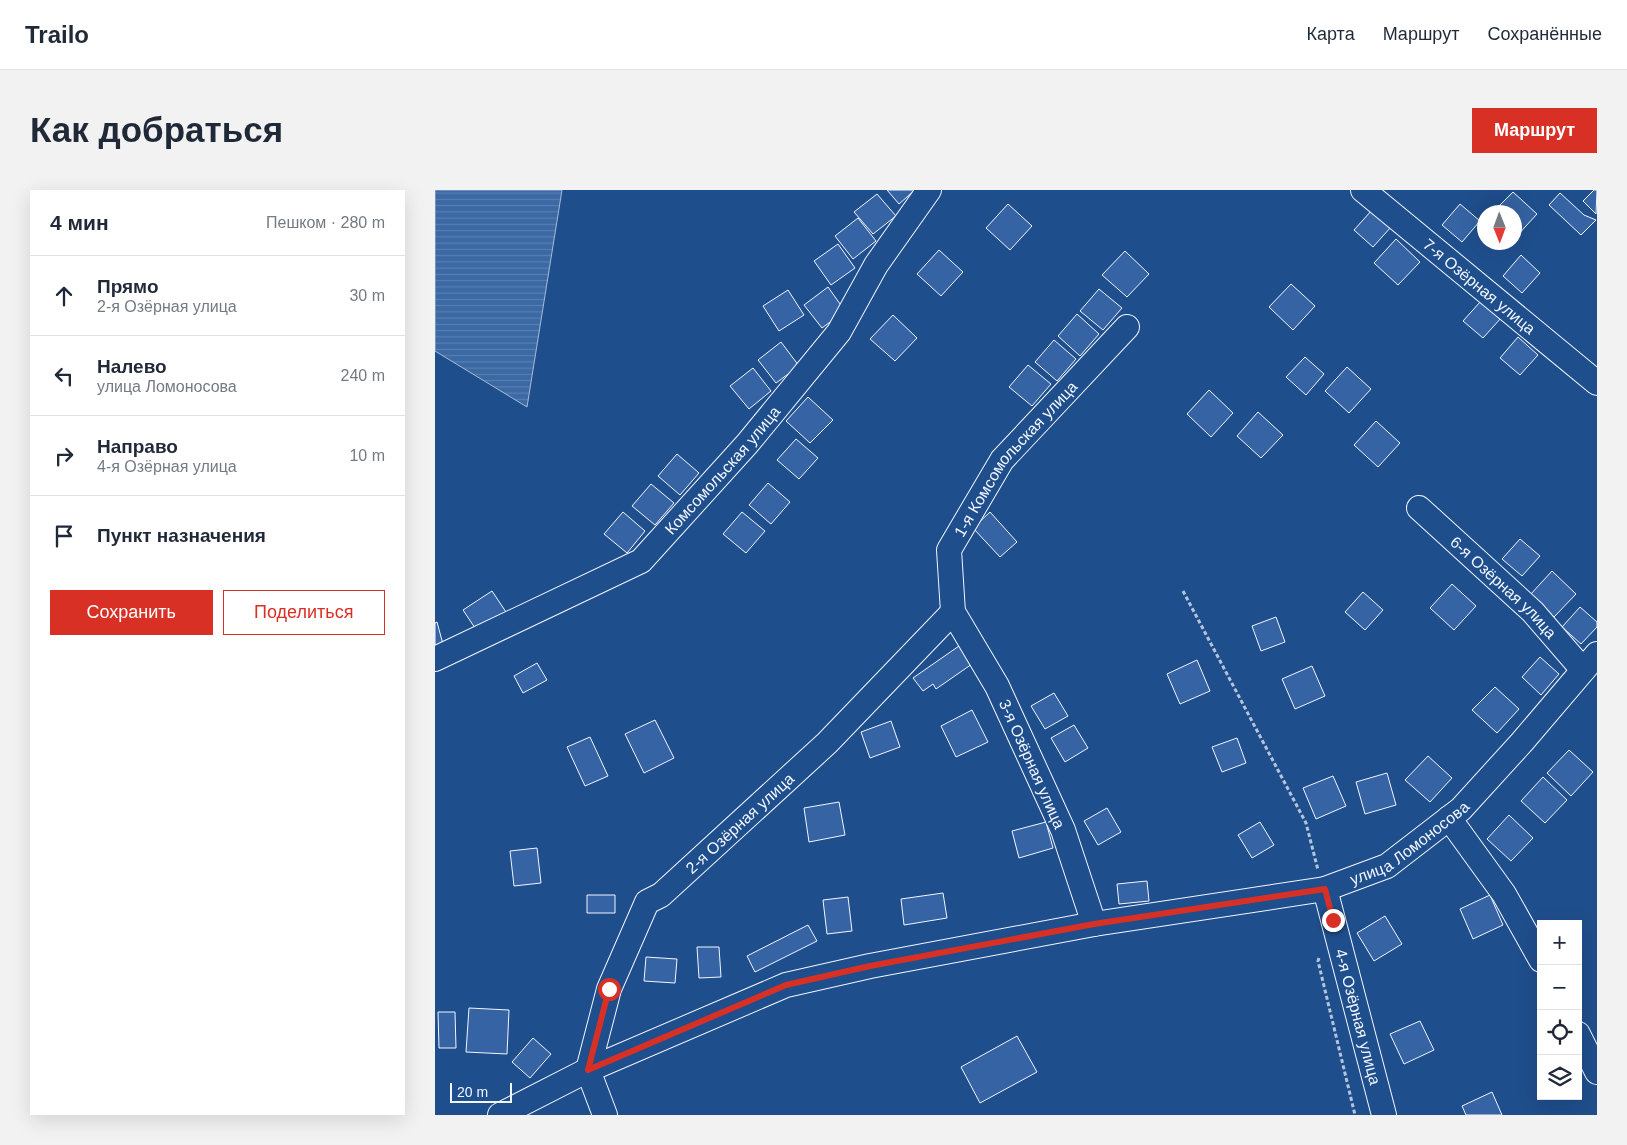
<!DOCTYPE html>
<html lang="ru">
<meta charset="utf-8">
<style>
:root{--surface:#fff;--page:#f2f2f3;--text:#1f2937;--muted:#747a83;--line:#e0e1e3;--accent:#d93025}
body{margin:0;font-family:Helvetica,sans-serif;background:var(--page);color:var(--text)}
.controls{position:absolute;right:15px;bottom:15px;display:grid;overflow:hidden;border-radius:0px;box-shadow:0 5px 20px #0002}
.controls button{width:45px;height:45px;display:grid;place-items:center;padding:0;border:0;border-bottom:1px solid var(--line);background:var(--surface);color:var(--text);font:25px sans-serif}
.compass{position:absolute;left:1042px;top:15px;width:45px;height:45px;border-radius:50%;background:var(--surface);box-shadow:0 5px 20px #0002;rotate:179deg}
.scale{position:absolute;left:15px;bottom:12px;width:62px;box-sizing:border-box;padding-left:5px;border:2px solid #f2f6ff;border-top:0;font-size:14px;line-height:18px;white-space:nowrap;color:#f2f6ff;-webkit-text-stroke:4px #1f4e8c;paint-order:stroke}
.stop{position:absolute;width:15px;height:15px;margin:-11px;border:4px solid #d93025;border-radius:50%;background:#fff}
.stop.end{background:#d93025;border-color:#fff;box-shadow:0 1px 5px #0008}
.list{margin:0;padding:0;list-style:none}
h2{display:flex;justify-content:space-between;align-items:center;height:65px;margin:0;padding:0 20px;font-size:21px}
h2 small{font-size:16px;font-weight:400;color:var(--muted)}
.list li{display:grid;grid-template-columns:32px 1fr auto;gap:15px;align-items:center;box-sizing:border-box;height:80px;padding:0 20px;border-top:1px solid var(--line)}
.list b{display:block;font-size:19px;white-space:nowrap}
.list p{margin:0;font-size:16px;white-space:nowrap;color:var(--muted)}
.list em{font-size:16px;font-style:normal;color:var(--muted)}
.actions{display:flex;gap:10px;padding:15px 20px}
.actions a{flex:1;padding:11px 0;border:1px solid var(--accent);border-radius:0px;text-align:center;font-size:18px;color:var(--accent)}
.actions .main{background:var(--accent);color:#fff}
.icon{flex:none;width:28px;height:28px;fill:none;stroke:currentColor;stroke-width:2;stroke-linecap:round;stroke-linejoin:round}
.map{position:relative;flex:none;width:1162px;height:925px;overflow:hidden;border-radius:0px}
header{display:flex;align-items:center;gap:30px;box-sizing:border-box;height:70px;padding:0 25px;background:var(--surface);border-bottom:1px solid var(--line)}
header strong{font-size:24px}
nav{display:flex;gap:28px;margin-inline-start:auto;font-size:18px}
.intro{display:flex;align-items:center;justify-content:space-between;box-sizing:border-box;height:120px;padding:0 30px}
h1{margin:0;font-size:35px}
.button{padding:12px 22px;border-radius:0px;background:var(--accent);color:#fff;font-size:18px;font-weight:700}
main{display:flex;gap:30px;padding:0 30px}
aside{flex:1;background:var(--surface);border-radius:0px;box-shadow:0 5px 20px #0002}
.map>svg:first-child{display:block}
.water{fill:url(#water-rules);stroke:#a8bbd7}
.building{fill:#3563a3;stroke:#f2f6ff}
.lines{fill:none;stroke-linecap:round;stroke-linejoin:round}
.minor-casing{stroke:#f2f6ff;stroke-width:26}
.path{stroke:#b3c4dc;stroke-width:3;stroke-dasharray:4 2.5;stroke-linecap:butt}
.minor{stroke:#1f4e8c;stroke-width:24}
.route{stroke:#d93025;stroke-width:6}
.labels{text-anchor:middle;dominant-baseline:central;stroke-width:4;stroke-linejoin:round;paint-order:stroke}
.street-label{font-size:16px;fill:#f2f6ff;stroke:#1f4e8c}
</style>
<header>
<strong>Trailo</strong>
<nav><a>Карта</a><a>Маршрут</a><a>Сохранённые</a></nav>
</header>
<div class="intro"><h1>Как добраться</h1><a class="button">Маршрут</a></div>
<main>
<aside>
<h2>4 мин<small>Пешком · 280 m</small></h2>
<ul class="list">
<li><svg class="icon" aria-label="ahead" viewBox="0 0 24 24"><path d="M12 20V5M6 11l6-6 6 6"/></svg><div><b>Прямо</b><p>2-я Озёрная улица</p></div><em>30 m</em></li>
<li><svg class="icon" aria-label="left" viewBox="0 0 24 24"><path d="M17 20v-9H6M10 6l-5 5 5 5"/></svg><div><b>Налево</b><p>улица Ломоносова</p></div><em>240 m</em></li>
<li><svg class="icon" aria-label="right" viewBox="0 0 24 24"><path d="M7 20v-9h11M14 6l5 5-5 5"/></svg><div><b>Направо</b><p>4-я Озёрная улица</p></div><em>10 m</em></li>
<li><svg class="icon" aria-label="arrive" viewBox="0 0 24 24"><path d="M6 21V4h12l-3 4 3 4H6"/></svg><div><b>Пункт назначения</b></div></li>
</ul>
<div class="actions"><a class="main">Сохранить</a><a>Поделиться</a></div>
</aside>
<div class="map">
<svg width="1162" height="925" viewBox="0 0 1162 925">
<defs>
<pattern id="water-rules" width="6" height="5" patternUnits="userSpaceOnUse" patternTransform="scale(1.25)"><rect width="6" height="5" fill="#3b69a3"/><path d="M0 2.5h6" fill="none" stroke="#587fb1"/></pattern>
</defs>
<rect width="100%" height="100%" fill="#1f4e8c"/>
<path class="water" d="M0,0H127L92,217L0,161Z"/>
<path class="building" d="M452,0H480L464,14Z
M1159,0H1162L1161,24L1148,11Z
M1078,2L1102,24L1080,48V22H1058Z
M1125,3L1149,25L1161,30L1146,45L1114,15Z
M442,4L461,26L438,44L419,22Z
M573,14L597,36L575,60L551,38Z
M1025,14L1045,31L1027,52L1007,35Z
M937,20L956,37L938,57L919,40Z
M423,28L441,51L418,69L400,46Z
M961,49L985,72L963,95L939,73Z
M403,54L420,78L396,95L379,71Z
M504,60L528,82L506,106L482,84Z
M690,61L714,84L692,107L667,85Z
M1086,65L1105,83L1087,103L1068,86Z
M856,94L880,116L858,140L834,117Z
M393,97L410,121L387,138L369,115Z
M664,99L687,118L668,140L645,121Z
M353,100L369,125L344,141L328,116Z
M1046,111L1066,128L1048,148L1028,131Z
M642,124L664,144L645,166L623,146Z
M458,125L482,148L460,171L435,149Z
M1083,147L1103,165L1085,185L1065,168Z
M619,150L641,169L622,191L600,172Z
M346,152L364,176L341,193L323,170Z
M870,167L889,184L871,205L851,187Z
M593,175L616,194L597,216L574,197Z
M912,177L936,199L914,223L890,201Z
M318,178L336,201L314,219L295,196Z
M774,200L798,223L776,247L752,224Z
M373,207L398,230L375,253L351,231Z
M823,222L848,245L826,268L802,246Z
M941,231L965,253L943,277L919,255Z
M361,249L383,268L364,289L342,270Z
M242,264L264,283L245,305L223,286Z
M333,293L355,312L336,334L314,315Z
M216,294L239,313L220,335L197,316Z
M188,322L210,341L192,363L169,344Z
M307,322L330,341L311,363L288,344Z
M555,322L582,352L565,367L538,338Z
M1085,349L1105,366L1087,386L1067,369Z
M1117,381L1141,404L1119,427L1095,405Z
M1017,394L1041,416L1019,440L995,418Z
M57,401L71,422L42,441L28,420Z
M928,402L948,420L930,440L910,422Z
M1145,417L1162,432V437L1146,454L1127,437Z
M841,427L850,452L826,461L817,436Z
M2,432L9,458L0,460V433Z
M524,456L537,474L501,499L498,494L488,501L478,488Z
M1105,467L1124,484L1106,505L1087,487Z
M762,470L775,501L745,514L732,484Z
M102,473L112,490L88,503L79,486Z
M877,476L890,506L860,519L847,489Z
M1060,497L1084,519L1062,543L1037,520Z
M619,503L633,526L610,539L596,516Z
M537,520L553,552L521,567L506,536Z
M220,530L239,568L209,583L190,544Z
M456,531L465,557L435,568L426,542Z
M639,535L653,558L630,572L616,548Z
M155,547L173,586L150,596L132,557Z
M802,548L811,573L787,582L777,557Z
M1134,560L1158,582L1136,606L1112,583Z
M993,566L1017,588L995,612L970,590Z
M952,583L961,615L930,624L921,592Z
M898,586L911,616L881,629L868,598Z
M1108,587L1132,610L1110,633L1086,611Z
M404,612L410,645L374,652L369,618Z
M672,618L686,642L663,655L649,631Z
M1074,625L1098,648L1076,671L1052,649Z
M611,632L618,658L584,668L577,641Z
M825,632L839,655L817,668L803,645Z
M102,658L106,693L79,696L75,661Z
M712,691L714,711L684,714L682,694Z
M508,703L512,728L469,735L466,709Z
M152,705H180V723H152Z
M1055,705L1068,735L1038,749L1025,719Z
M413,707L417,741L392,744L388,710Z
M950,726L967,754L939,771L922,743Z
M373,735L382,751L320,782L312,766Z
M262,757H284L286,787L264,788Z
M211,767L242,769L240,793L209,791Z
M34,818L74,820L72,864L31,862Z
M3,822H20L21,858H4Z
M985,831L999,860L969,874L955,844Z
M582,846L602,882L545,913L526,877Z
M98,848L116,864L95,888L77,872Z
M1057,902L1067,925H1031L1027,916Z"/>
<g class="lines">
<g class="minor-casing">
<g id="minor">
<path id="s1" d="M928,0L1162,193"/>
<path id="s2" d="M984,318L1098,422L1148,480"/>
<path id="s3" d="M0,469L206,371L312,254L404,142L441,75L494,0"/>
<path d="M1014,628L1069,704L1106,770"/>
<path id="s4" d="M890,699L949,925"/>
<path id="s5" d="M659,734L628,640L562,496L518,422L514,360L567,270L692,137"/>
<path d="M1143,844L1162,882"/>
<path id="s6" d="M65,925L153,880L351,795L435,776L659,734L890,699L952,676L1026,619L1087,552L1162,464"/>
<path id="s7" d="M170,925L153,880L174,799L212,712L226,705L392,553L518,422"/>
</g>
</g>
<path class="path" d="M748,401L871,633L883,680
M884,768L883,771L920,925"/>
<use href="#minor" class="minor"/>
</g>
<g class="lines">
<path class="route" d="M174,799L153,880L351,795L435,776L659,734L890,699L898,730"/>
</g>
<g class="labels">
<g class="street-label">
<text stroke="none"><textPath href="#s1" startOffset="151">7-я Озёрная улица</textPath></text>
<text stroke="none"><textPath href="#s5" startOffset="519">1-я Комсомольская улица</textPath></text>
<text stroke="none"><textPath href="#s3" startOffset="350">Комсомольская улица</textPath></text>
<text stroke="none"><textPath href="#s2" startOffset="116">6-я Озёрная улица</textPath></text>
<text transform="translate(597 574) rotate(66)">3-я Озёрная улица</text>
<text stroke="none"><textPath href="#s7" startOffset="349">2-я Озёрная улица</textPath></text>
<text stroke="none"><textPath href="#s6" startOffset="959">улица Ломоносова</textPath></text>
<text stroke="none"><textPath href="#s4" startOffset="132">4-я Озёрная улица</textPath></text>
</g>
</g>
</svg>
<div class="controls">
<button>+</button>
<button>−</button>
<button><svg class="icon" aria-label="locate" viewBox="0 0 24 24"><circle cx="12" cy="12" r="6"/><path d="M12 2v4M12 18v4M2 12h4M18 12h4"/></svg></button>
<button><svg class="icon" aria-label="layers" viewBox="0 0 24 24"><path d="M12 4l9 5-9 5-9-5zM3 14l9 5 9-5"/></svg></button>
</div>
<svg class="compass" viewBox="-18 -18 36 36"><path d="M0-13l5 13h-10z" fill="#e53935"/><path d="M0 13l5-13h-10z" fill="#747a83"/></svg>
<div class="scale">20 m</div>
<div class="stop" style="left:174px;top:799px"></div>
<div class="stop end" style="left:898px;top:730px"></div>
</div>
</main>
